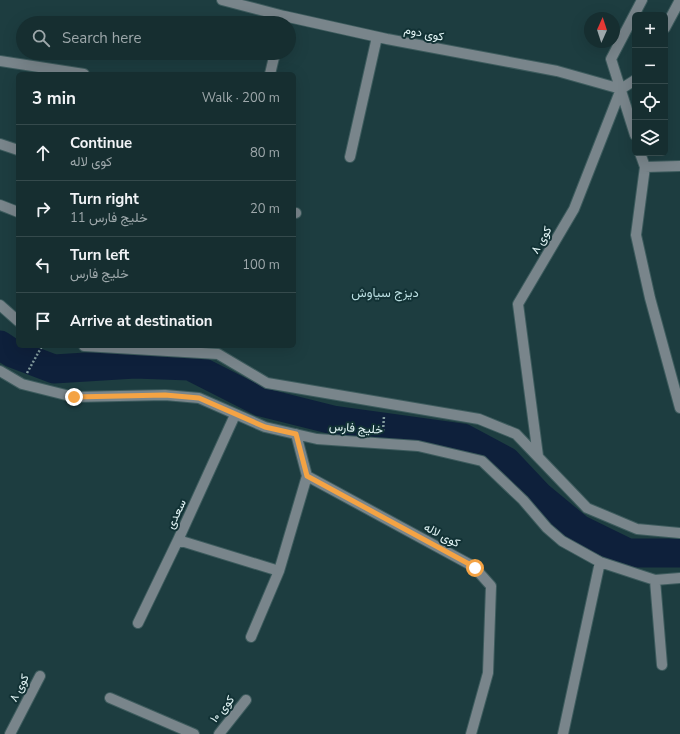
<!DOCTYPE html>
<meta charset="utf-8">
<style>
:root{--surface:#162e30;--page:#1f3638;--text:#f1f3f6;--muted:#9ea8ab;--line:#354a4c}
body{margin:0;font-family:"Nunito Sans",Vazirmatn,sans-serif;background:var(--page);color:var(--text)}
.controls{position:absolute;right:12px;top:12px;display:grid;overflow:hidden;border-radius:6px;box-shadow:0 4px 16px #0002}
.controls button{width:36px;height:36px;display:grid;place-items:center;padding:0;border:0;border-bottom:1px solid var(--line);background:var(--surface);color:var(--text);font:20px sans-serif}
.compass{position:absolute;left:584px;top:12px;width:36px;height:36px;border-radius:50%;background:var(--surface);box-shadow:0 4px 16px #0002;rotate:3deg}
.stop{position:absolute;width:12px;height:12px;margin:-9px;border:3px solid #f4a344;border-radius:50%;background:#fff}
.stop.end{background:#f4a344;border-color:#fff;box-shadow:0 1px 4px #0008}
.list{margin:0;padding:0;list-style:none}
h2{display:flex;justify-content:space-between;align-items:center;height:52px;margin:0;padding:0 16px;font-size:17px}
h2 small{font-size:13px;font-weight:400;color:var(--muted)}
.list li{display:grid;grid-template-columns:26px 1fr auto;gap:12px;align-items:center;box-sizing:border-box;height:56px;padding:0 16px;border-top:1px solid var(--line)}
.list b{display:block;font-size:15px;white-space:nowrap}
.list p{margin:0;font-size:13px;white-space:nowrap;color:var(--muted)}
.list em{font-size:13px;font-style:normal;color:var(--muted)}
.icon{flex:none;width:22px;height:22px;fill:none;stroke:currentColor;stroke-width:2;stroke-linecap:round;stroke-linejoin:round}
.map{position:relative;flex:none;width:680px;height:734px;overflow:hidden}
.search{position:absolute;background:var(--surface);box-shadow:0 4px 16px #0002;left:16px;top:16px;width:280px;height:44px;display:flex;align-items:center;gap:10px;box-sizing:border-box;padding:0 14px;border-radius:22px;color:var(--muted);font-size:15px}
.panel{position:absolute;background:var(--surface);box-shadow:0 4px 16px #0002;left:16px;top:72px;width:280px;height:276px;border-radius:6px}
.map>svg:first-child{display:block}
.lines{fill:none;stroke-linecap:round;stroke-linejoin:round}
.river{stroke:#0e203b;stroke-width:29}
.minor-casing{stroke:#3d5b5d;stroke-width:12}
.path{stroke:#829b9d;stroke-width:2.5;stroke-dasharray:2 2;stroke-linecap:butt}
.minor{stroke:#79858b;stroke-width:10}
.route{stroke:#f4a344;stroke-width:5}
.labels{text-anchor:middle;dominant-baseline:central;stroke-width:4;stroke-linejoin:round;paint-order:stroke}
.street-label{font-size:12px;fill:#e4f6f7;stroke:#123235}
.neighbourhood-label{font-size:13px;fill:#badee1;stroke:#123235}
</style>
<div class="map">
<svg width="680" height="734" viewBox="0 0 680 734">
<rect width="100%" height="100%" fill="#1d3d40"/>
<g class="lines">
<path class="river" d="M0,345L12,353L54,369L135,364L190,366L261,402L333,420L463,438L506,461L539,496L579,529L628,553H680"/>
<g class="minor-casing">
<path id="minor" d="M222,0L284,16L387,39L557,71L621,89
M665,28L680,0
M0,61L84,74
M270,74L275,53
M621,89L635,80
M635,135L611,59L642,0
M0,144L18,150
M640,153L645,167L636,235L650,298L680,408
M350,157L377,37
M645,167L680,166
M0,205L18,212
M294,213H296
M0,305L18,321
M84,346L218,354L267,383L479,419L516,434L587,508L637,529L680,533
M0,371L22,384L74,397L165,395L199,398L265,427L317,439L418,446L482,461L523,500L547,528L562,541L600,562L655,580L680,578
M296,434L307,476
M538,456L518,304L574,209L621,89
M307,476L469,564L475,568L491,586L488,673L471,734
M178,540L279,571
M655,580L662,665
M138,623L178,540L235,415
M251,637L279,571L307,476
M110,698L194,734
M10,734L40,676
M219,734L246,700
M563,734L600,562"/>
</g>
<path class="path" d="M27,373L42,346
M383,431L384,416"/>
<use href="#minor" class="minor"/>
</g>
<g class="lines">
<path class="route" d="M74,397L165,395L199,398L265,427L296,434L307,476L469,564L475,568"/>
</g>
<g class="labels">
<g class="street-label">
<text transform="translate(424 33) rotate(11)">کوی دوم</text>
<text transform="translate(541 240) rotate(-60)">کوی ۸</text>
<text transform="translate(356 428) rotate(4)">خلیج فارس</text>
<text transform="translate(176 514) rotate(-65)">سعدی</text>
<text transform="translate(442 535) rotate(28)">کوی لاله</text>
<text transform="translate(19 688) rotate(-63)">کوی ۸</text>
<text transform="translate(222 709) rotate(-51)">کوی ۱۰</text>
</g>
<g class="neighbourhood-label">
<text x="385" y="293">دیزج سیاوش</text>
</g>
</g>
</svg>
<div class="controls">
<button>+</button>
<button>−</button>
<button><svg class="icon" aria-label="locate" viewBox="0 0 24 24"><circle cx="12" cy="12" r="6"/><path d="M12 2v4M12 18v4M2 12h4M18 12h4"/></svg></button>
<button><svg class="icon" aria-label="layers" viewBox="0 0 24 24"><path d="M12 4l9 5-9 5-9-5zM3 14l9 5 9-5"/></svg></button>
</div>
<svg class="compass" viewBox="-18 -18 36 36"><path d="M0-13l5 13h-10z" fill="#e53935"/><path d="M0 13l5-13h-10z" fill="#9ea8ab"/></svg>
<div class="stop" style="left:475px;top:568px"></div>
<div class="stop end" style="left:74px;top:397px"></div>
<div class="search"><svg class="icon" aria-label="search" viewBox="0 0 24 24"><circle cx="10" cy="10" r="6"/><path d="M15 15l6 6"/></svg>Search here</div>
<section class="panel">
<h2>3 min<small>Walk · 200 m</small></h2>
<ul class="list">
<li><svg class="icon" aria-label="ahead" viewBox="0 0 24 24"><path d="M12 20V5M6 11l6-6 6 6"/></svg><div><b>Continue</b><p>کوی لاله</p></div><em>80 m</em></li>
<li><svg class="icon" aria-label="right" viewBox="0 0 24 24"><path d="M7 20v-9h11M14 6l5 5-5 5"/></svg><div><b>Turn right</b><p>خلیج فارس 11</p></div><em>20 m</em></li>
<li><svg class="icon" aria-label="left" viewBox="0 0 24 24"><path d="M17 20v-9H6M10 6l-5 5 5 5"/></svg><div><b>Turn left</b><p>خلیج فارس</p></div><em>100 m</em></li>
<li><svg class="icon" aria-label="arrive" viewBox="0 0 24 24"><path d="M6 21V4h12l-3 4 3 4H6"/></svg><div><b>Arrive at destination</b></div></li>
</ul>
</section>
</div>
